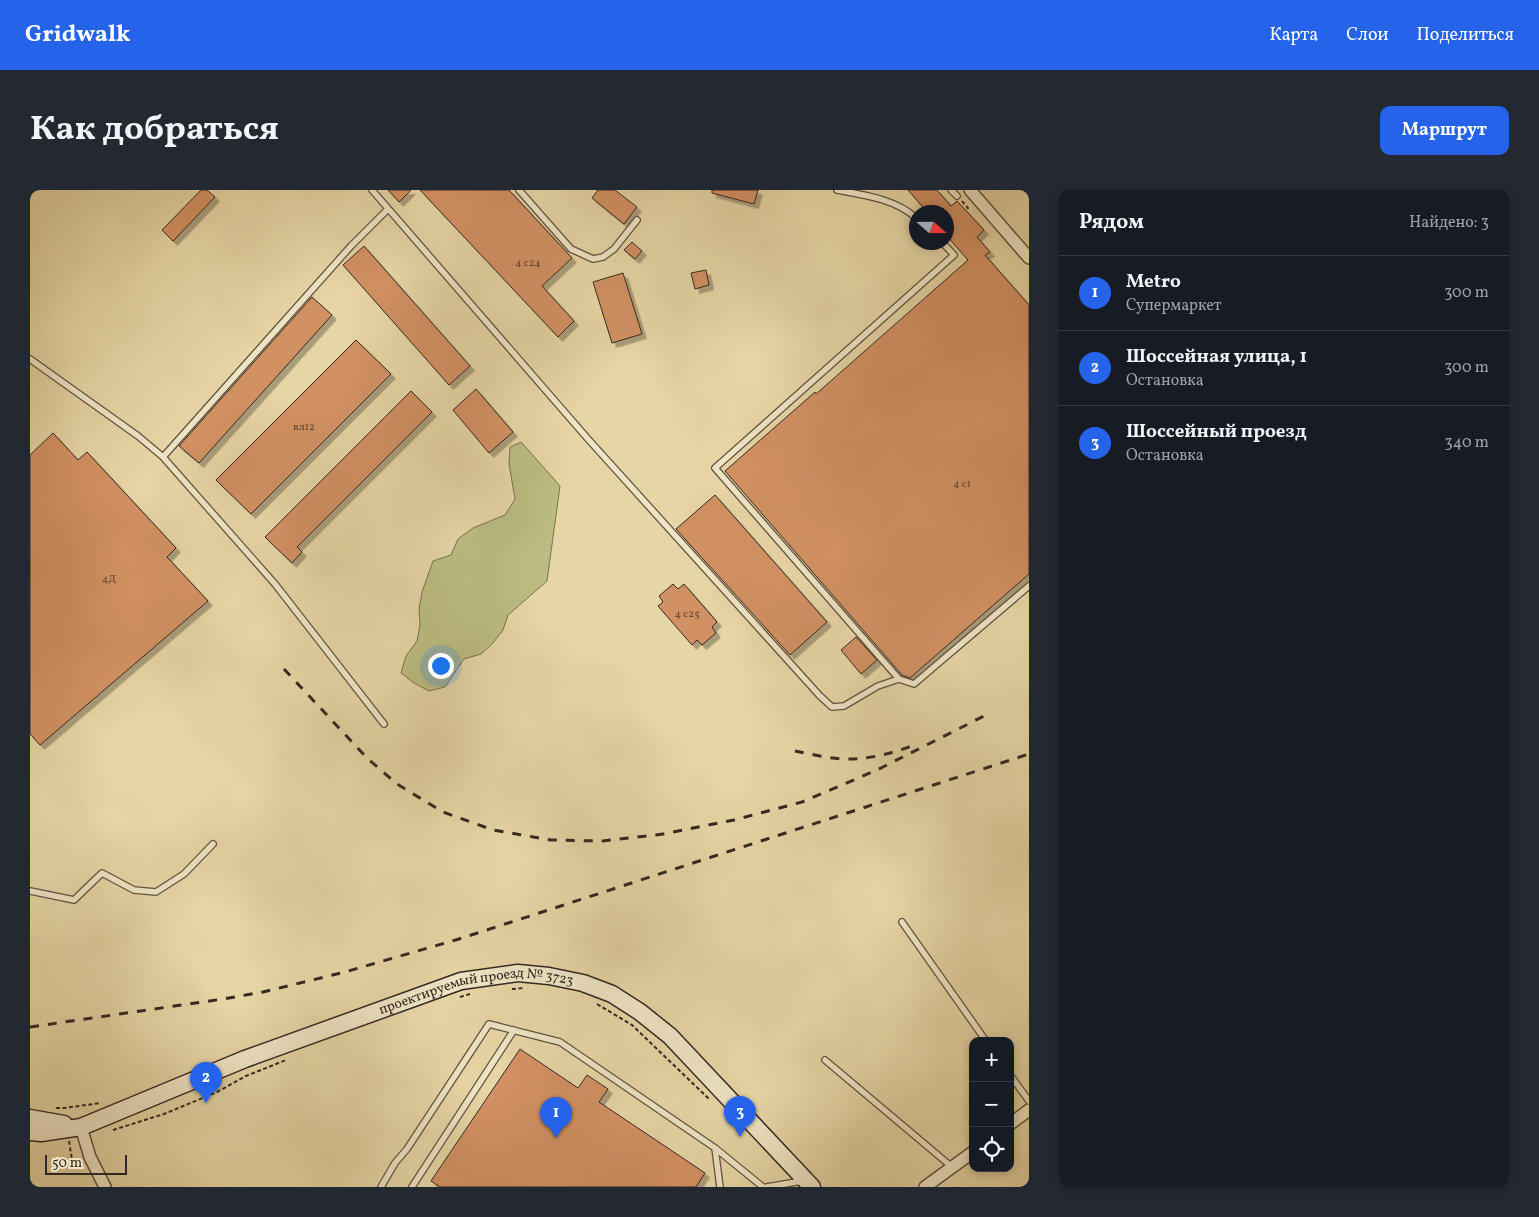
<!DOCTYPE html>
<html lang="ru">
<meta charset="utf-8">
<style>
:root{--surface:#171b24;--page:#242831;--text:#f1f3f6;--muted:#9ea1a6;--line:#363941;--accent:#2563eb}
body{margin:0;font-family:Vollkorn,serif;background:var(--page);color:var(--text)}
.controls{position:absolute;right:15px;bottom:15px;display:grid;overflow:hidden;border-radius:10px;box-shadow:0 2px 8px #0003}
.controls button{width:45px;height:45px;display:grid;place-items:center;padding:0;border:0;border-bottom:1px solid var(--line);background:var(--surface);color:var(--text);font:25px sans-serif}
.compass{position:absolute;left:879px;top:15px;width:45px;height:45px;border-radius:50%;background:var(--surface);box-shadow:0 2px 8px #0003;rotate:110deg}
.scale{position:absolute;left:15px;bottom:12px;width:82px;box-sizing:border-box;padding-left:5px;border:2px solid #342821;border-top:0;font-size:14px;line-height:18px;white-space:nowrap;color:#342821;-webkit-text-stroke:4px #efe4c4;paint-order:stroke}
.you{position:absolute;left:410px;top:475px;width:18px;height:18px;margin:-12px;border:4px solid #fff;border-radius:50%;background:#1a73e8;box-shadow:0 0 0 8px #1a73e833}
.badge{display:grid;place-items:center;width:32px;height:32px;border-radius:50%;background:var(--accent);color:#fff;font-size:16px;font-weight:700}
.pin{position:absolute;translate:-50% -41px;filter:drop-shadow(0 1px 2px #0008)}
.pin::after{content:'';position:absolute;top:26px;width:18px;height:15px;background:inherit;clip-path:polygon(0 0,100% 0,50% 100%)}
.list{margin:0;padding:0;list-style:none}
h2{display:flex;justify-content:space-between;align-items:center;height:65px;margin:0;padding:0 20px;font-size:21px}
h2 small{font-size:16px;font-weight:400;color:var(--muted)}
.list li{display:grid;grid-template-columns:32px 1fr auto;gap:15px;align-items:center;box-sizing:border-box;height:75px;padding:0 20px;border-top:1px solid var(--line)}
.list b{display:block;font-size:19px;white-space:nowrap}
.list p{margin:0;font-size:16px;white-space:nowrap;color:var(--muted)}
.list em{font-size:16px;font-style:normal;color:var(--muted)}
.icon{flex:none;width:28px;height:28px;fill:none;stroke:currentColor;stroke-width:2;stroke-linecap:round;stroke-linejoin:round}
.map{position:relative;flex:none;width:999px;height:997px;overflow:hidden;border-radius:10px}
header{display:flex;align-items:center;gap:30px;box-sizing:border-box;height:70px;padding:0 25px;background:var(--accent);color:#fff}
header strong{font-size:24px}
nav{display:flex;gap:28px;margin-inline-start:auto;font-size:18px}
.intro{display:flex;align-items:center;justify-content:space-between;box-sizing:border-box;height:120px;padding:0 30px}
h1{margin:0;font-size:35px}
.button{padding:12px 22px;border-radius:10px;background:var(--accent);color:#fff;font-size:18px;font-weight:700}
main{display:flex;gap:30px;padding:0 30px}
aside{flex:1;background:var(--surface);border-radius:10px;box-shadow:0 2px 8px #0003}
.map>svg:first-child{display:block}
.green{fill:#bbbc82;stroke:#787252}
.building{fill:#d29164;stroke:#342821;filter:url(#shadow)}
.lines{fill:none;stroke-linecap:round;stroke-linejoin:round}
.service-casing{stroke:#605342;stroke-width:8}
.minor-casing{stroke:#605342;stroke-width:14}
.secondary-casing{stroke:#342821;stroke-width:19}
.path{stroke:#342821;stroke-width:2;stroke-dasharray:4 2.5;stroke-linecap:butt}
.service{stroke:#efe4c4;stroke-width:5.5}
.minor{stroke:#efe4c4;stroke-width:11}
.secondary{stroke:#efe4c4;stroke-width:16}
.rail{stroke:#342821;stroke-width:3;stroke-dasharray:9 9;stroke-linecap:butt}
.labels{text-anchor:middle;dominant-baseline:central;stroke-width:4;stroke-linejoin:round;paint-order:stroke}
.number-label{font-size:11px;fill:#5c4232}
.street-label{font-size:14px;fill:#342821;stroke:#efe4c4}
</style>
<header>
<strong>Gridwalk</strong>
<nav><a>Карта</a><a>Слои</a><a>Поделиться</a></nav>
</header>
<div class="intro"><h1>Как добраться</h1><a class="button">Маршрут</a></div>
<main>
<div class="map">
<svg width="999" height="997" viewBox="0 0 999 997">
<defs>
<filter id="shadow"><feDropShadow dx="4.5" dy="4.5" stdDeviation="0" flood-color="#0004"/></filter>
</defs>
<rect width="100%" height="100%" fill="#e6d5a5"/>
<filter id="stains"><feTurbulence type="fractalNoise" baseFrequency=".004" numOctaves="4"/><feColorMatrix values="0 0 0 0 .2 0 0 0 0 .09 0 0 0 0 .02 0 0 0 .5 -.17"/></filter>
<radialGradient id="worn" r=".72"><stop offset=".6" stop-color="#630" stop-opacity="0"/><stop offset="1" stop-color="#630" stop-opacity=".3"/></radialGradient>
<path class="green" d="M491,252L530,296L517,391L478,425L473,440L463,453L451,464L434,469L415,497L399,501L384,493L371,483L376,466L387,451L390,435L389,419L392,402L403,371L421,365L428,349L443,338L475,325L485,309L479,274L480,257Z"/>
<path class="building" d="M171,0H177L185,7L143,51L132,40Z
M358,0H381L369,12Z
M390,0H479L542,68L512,96L544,131L528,147Z
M568,0H585L607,17L594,34L562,8Z
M682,0H728L724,14L682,3Z
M878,0H907L921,16L927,11L954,40L947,47L960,62L955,65L999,115V384L880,488L872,485L695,281L785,202L786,204L938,70L916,45V22H897Z
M602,52L612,61L605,69L594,60Z
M334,56L440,176L419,195L313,75Z
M676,80L679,95L665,99L661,83Z
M593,83L612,144L582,153L563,92Z
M282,107L302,125L169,273L149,256Z
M326,150L361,184L221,324L186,290Z
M446,199L483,242L459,263L423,220Z
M381,201L402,222L267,357L272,362L262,373L235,347Z
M23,243L48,270L57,262L146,358L137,367L178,411L10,555L0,544V265Z
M685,305L797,432L760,465L646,339Z
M643,394L648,399L654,394L687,432L682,437L686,443L672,455L667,450L662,455L628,416L633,412L629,406Z
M826,447L847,470L831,484L811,460Z
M490,859L548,898L557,885L578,899L569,912L675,983L666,997H410L401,991Z"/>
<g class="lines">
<g class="service-casing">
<path id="service" d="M342,0L558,249L790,506L802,517L814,516L848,496L869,489L884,494L999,396
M489,0L541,59L563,69L573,67L584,59L607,30
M807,0C834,5 866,9 886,28
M921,0L927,6
M0,169L108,246L133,267L245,394L354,534
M133,267L321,56L358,19
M869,489L685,278L924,65L912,52
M0,701L44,710L72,683L104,700L126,702L154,684L183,654
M872,732L956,851
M795,870L922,977
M980,885L999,911
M685,958L733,997
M351,997L365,973L377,959L459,834L530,852L685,958L690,997
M382,997L484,840
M737,997L772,991"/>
</g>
<g class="minor-casing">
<path id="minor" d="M940,0L999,68
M980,934L999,920
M51,937L60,967L75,997
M895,997L943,962"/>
</g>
<g class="secondary-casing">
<g id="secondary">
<path d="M0,928L34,934"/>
<path id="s1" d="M0,942L11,943L51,937L215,869L431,791L488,783L519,786L553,793L582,804L610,822L640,846L782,997"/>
</g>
</g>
<path class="path" d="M932,11L938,18L936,20
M482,799L494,798
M430,807L440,804
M567,814L602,835L679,909
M26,918H34L71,913
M83,940L134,924L187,902L216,886L256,870
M39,951L42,970"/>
<use href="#service" class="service"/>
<use href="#minor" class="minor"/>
<use href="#secondary" class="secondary"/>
<path class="rail" d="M254,479L337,568L367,594L413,622L463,640L521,650L573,651L633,644L704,630L772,612L847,580L960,523
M765,561C780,564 797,568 812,569C837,570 859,564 882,556
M0,837L193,809L233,802L315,782L429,749L999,564"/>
</g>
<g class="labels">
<g class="number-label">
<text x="498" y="73">4 с24</text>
<text x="274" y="237">вл12</text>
<text x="932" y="294">4 с1</text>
<text x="79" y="389">4Д</text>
<text x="657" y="424">4 с25</text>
</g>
<g class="street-label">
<text stroke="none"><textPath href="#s1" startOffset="472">проектируемый проезд № 3723</textPath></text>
</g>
</g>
<rect width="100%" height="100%" filter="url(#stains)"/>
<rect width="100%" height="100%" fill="url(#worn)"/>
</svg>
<div class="controls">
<button>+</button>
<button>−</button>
<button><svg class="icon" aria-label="locate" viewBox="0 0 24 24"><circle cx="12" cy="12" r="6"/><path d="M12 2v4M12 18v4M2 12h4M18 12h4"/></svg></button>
</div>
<svg class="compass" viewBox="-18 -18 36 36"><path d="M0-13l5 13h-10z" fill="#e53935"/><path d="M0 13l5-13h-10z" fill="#9ea1a6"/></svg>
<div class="scale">50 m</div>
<div class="you"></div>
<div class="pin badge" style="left:526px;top:948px">1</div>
<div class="pin badge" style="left:176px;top:913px">2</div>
<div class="pin badge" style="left:710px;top:947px">3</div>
</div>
<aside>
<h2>Рядом<small>Найдено: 3</small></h2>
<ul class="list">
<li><span class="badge">1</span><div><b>Metro</b><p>Супермаркет</p></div><em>300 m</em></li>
<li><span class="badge">2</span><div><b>Шоссейная улица, 1</b><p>Остановка</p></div><em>300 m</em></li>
<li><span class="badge">3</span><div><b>Шоссейный проезд</b><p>Остановка</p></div><em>340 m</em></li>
</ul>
</aside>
</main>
